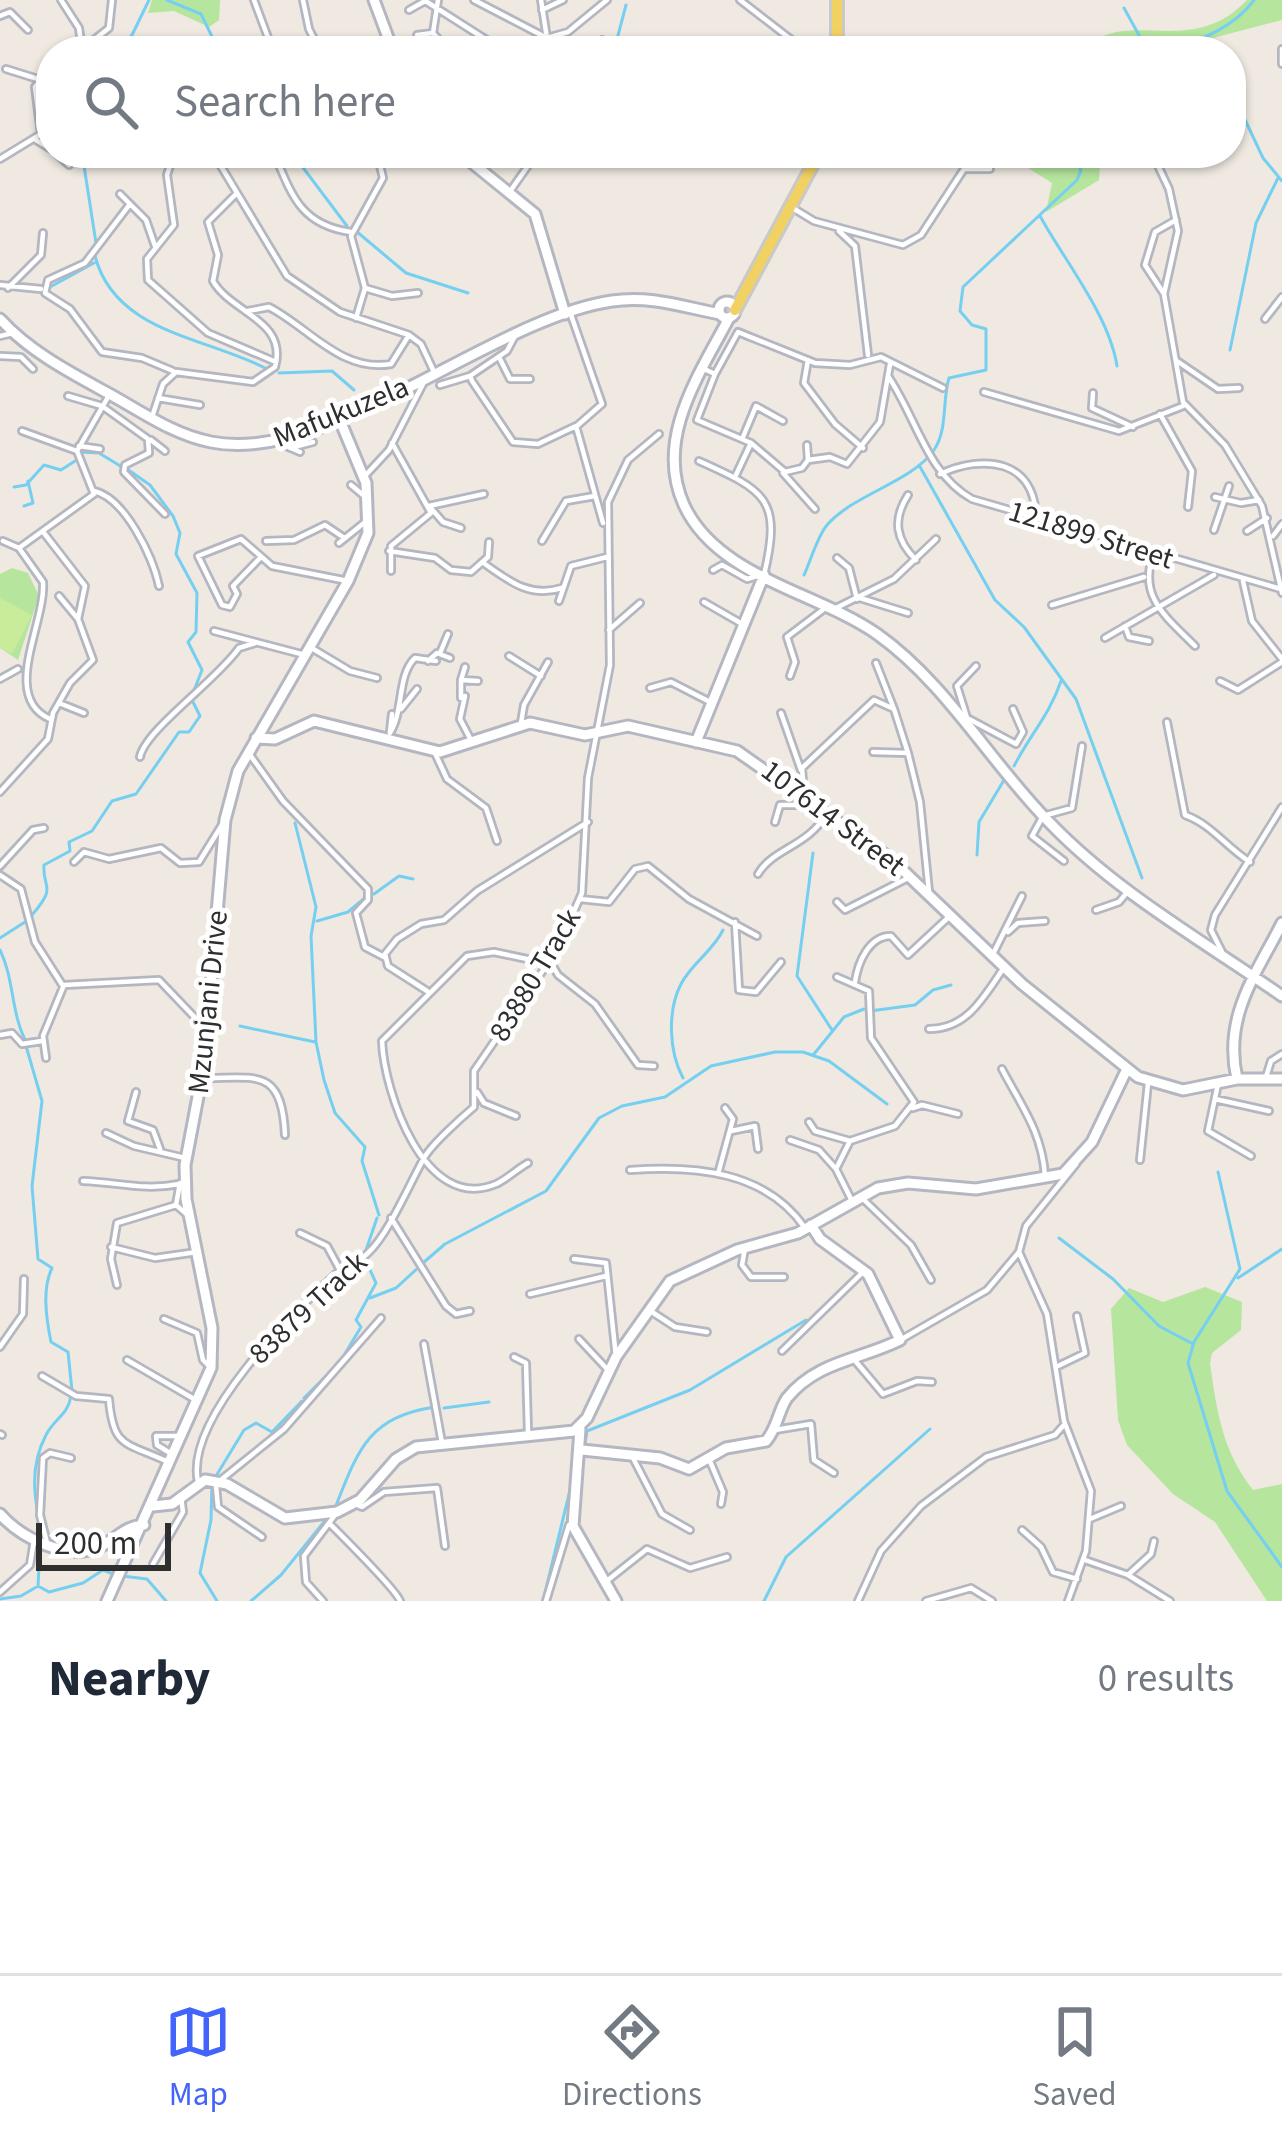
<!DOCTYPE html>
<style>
:root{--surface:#fff;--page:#f2f2f3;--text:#1f2937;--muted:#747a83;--line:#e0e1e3;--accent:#4264fb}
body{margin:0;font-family:"Source Sans 3",sans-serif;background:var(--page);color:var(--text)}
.scale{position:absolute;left:36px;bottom:30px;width:135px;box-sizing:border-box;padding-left:12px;border:6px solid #2e2e2e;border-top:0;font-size:33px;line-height:42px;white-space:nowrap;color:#2e2e2e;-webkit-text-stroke:9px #fff;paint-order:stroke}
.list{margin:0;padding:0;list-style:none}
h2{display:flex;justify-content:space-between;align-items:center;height:156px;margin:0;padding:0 48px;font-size:51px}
h2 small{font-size:39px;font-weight:400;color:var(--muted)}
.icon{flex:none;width:66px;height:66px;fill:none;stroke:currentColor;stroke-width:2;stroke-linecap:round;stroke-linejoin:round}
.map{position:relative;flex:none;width:1282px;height:1601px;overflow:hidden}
.search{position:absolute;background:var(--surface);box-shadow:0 3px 9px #0004;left:36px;right:36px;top:36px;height:132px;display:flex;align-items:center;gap:30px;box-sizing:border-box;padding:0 42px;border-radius:48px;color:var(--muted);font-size:45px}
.sheet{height:372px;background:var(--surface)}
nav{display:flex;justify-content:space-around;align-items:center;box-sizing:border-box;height:168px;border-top:3px solid var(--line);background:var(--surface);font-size:33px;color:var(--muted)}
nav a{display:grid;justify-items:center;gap:6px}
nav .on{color:var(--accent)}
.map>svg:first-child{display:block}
.green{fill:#b6e59e}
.pitch{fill:#c9ec9a}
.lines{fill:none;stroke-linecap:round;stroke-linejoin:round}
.stream{stroke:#75cff0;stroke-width:3}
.street-casing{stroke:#b4b7c1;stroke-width:10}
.secondary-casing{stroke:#b4b7c1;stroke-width:15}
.primary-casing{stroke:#c9c9c9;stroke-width:16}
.street{stroke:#fff;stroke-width:4.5}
.secondary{stroke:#fff;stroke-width:9}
.primary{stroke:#f2d163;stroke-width:10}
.labels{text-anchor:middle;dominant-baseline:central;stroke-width:10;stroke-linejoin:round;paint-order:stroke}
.street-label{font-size:30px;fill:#2e2e2e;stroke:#fff}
</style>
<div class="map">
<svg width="1282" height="1601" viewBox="0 0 1282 1601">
<rect width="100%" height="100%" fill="#efe9e1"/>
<path class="green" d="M152,0H220L219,20L209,27L174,11L148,13Z
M1247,0H1282V20L1209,39L1203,51H1082C1126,4 1189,61 1247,0Z
M1022,153H1090L1100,166L1099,180L1046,212L1052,183L1017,161Z
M12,568L28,573L39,596L18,660L0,648V574Z
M1205,1287L1242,1302L1241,1330L1212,1353L1210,1363C1217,1412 1222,1450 1253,1490L1282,1484V1601H1267L1215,1522L1173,1494L1127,1445L1118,1420L1111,1309L1129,1288L1163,1302Z"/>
<path class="pitch" d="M0,598L32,615L12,654L0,648Z"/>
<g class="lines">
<path class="stream" d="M167,0L201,14L219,51
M1124,8L1140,37
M116,51L132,35L149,0
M624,51L616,43L626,5
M1107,51C1142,31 1140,44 1171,44C1201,45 1238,22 1254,0
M1195,51L1201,37
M1231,90L1263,158L1282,181
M82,153L96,243
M292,153L347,226
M1049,153L1055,158L1062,153
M1040,216C1064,260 1109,315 1117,366
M356,231L406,273L468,293
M95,256C115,333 206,337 265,368
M50,287L94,263
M1230,350L1256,223L1278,178
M279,373L332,371L354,390
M80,452L99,453L122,467
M919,465L995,600L1024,627L1076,699L1142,878
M14,487L26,485L44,465L61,470L75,461
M24,506L33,503L28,481
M804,575C811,560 817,537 827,525C854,494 912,482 934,450C948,429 942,401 949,378L986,370V329L972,325L960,311L963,287L1077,180L1081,170L1070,153
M1014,766C1030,735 1050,714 1061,681
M295,823L316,907L311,936L316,1042L324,1080L335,1113L365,1147L362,1161L379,1215
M813,853L797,976L832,1030
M977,855L979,822L1004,780
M374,894L399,876L413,879
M32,915C58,885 42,889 44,865L70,851L69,842L92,831L112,801L136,794L179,732H189L200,716L191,698L202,670L188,642L196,632L197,593L176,554L180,533L173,516L150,485L127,469
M317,921L348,912L366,897
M0,938L25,922
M0,950C14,979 11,1011 25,1040
M870,1011L915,1005L933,990L951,985
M240,1026L315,1042
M26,1046L42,1101L32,1186L38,1259L52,1268C42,1289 46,1317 51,1342L68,1352L72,1391
M814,1054L844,1017L864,1009
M683,1078C669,1052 667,1011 681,984C692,963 713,951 723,930
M1218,1172L1240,1269L1194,1342L1188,1363L1227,1491L1282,1567
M1059,1238L1113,1279L1159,1326L1193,1344
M366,1250L377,1218
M423,1263L445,1244L546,1191L599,1118L622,1106L665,1097L711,1066L775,1052H803L829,1061L887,1104
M1238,1278L1282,1249
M370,1298L396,1288L419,1267
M304,1398L340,1362L361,1327L356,1320L376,1283L365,1259
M444,1408L489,1402
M585,1444L587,1431L690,1390L806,1320
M216,1476L244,1430L256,1423L272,1432L302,1401
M212,1483L211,1520L200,1573L217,1601
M335,1508C358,1450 368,1417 435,1407
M42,1537C35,1501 28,1469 46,1435C54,1419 68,1415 71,1396
M122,1576L147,1579L166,1601
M38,1586L40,1548
M0,1599L21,1596L38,1586L49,1592L83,1583L103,1570L113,1574
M251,1601L281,1575L328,1517
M543,1601L571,1486
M764,1601L786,1557L930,1429"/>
<g class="street-casing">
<path id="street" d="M61,0L79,28L82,50
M254,0L273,51
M303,0L309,29L320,51
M424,0L504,51
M438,0L433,33L449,51
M474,0L547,38L568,32L607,0
M541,0L549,51
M740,0L806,51
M409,10L425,1
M542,10L563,0
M0,16L10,12L28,30
M417,35L433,33
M1282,49V64
M80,51L109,28L112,0
M588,51L602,40
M960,51L987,49
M6,69L38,79
M36,140L51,149
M56,153L69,165
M174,153L167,175L174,225L147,259L148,280L208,333L276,362
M213,153L287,276L340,312L409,335L421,344L435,374
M274,153C292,196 301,225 351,232
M299,153H314
M1152,153L1169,189L1178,231L1164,294
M0,159L41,134L35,87L51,68
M511,190L537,153
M120,194L146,220L155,246
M130,204L85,263L48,280L45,293L70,309L102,352L142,358L173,371
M791,207L814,221L903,245L921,235L964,169H990
M1176,220L1155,232L1145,265L1164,294L1183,402L1225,445L1262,506L1282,593
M839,231L855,246L868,355
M0,285L41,289
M8,288L41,255L43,233
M365,288L392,296L418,293
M248,311L269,307C308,327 342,373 391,364L409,335
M570,312L602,404L578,425
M356,318L365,288L351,236L383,178L377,153
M1265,319L1282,297
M0,336L13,333
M515,336L507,351L470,376L472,381L513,442L538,444L576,426L603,523
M0,356L21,357L33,369
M499,357L510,379H530
M808,360L804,383L835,424L863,448
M1177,361L1218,389L1239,388
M702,368L715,374L697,420L751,443L735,477
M715,374L738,332L815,363L850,365L881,357L943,388
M888,376C917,419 927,474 972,499L1281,589
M440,385L470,376
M984,392L1119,431L1183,406
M1093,393L1092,408L1133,427
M68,396L102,406L148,439L149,453L125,465L124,472L165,514
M158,398L200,405
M153,414L163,384L176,372L253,382L275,367C288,320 231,313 213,281L218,255L208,222L236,194
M1160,414L1192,471L1188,507
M22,431L77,451
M743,437L756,406L783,421
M151,440L165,451
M277,442L300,452
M751,443L785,472L802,468L808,460L830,457L847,464L880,422L890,364
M807,445L808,460
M79,446L100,449
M290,448L313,442
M699,461C766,491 782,499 764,575
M783,473L815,509
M940,474C983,454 1035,459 1036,518
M364,477L389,450L423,384
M351,485L363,495
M94,491C125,498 153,557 159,586
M908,495C892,520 896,540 916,560
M1215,497L1241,503L1259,500
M461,528L443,522L429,506L484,494
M1214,530L1229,486
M1247,531L1267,518
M1273,536L1282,524
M3,541L19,548L43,582C46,623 0,697 50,719
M266,541L294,540L325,525L343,537
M542,541L566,501L595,496
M339,543L364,523
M19,548L94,494L77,451L108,397
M389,551L435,558L451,570L471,572L488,557L489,542
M1154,553C1137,596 1166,617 1195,646
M260,558L233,586L237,594L230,607L222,605L198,556L241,539L272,566L348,581
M837,558L849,568L857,599
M482,562C509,581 529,598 562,588
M713,570L722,565L747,579L754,577
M391,571V546L431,513L392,443
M1243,581L1252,621L1282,659
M59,596L78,619
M860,598L908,613
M559,601L571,566L607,557
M704,602L744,625
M1052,605L1144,577
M836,608L894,579L936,539
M1125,626L1129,637L1149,641
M609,630L640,603
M214,631L305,655
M1105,638L1214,575
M310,647L350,671L377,678
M440,653L448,634
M509,656L541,676
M428,661L437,653L450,658
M876,663L894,709
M790,676L795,662L787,637L824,609
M0,679L18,669
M461,680L465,667
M1220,681L1238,690L1282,662
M650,688L671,682L712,703
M465,696L460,719L472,742
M461,698V680L478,681
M59,703L84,713
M401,709L417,689
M781,713L801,770
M967,718L1016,744L1023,732L1013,709
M967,718L957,686L976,666
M1167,722L1185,815C1211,824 1226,847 1250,862
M521,723L524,705L548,662
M390,732L392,714
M390,733C404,711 397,675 415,658L436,661
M434,751L447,779L486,808L497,841
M248,752L283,801L368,889V900L356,913L365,947L384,957
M873,752L908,753L920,802L929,892
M140,757C145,730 217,680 239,648L255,643
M0,792L48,739L53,713L70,683L93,660L78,619L85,586L44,533
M804,795L802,768L874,700L894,709L908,753
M775,822L780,805H807
M1064,861L1032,836L1043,816L1072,808L1082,746
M74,862L84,852L109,859L161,848L180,863L199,862L225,820
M0,866L33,830L44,828
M758,874C773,848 808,847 827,813
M0,875L21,889L35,942L63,986
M580,899L609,902L635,869L648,866L689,899L757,936
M837,902L845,910L906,879
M1096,910L1119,902L1129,890
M735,922L739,990L756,992L781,962
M1008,932L1018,923L1045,921
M1222,952L1211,930L1215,915L1282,807
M992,956L1022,896
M550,961L558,975L595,1004L638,1065L654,1066
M837,977L869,991L871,1038L914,1102L895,1126L850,1141L836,1169L851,1199
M855,982C858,962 869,936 891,936L908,955L951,915
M427,991L388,966L385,954L397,939L421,924L444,920L477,891L588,822
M929,1029C967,1029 983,998 1003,969
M0,1035L12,1033L22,1044L42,1041
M46,1058L43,1036L64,985L159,980L203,1026
M1002,1069C1022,1107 1042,1132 1045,1176
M1266,1077L1271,1061L1282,1054
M203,1078C256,1078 282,1067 285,1135
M1218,1084L1208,1131L1251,1156
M136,1092L128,1121L153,1130L160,1149
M477,1092L484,1103L516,1116
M1215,1099L1269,1111
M913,1108L922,1105L958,1114
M809,1122L815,1131L850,1141
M731,1131L755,1126L758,1149
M106,1133L134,1146L185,1158
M790,1140L819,1150L836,1169
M1140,1160L1148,1083
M528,1163C517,1169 507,1179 496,1184C424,1214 384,1091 382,1041L467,956L494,952L546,963
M630,1170C694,1165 766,1171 805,1228
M718,1174L733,1119L725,1108
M83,1181C117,1182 144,1191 179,1184
M180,1183L176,1205L190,1217
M862,1198L911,1245L931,1280
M391,1218L446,1306L456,1314L470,1311
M300,1233L327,1246L340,1270
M111,1247L155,1258L197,1252
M745,1248L742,1265L751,1277H784
M574,1259L606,1263L616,1357
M117,1285L111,1259L117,1223L176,1205
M530,1294L606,1276
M652,1312L675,1327L707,1332
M164,1319L197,1333L203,1360L211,1368
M579,1339L607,1369
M902,1339L987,1290L1019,1252
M424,1344L442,1443
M0,1347L23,1314L24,1279
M782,1351L862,1273
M514,1357L526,1363L528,1432
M852,1357L883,1394L917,1381L932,1382
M127,1360L194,1399
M1058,1366L1085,1353L1077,1316
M42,1376L76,1396L109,1399C113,1448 125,1442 166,1461
M775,1430L811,1424L814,1460L834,1473
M0,1434L2,1435
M170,1453L157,1445L156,1436H179
M633,1458L662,1514L690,1530
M709,1459L723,1492L721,1504
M222,1479L284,1429L381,1318
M198,1482C184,1419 293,1312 337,1273C346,1264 360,1262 368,1253C388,1235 410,1183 424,1158C432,1144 461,1118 474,1107V1071L557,950L582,893L588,778L610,665L608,502L628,460L659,434
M216,1486L218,1507L262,1537
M355,1504L362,1507L384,1492L437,1488L445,1546
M1090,1519L1121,1506
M330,1524C342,1536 397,1591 400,1601
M1022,1530L1041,1547L1053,1572L1077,1579
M47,1543L40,1515L43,1458L50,1453L71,1458
M1085,1560L1128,1575L1170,1601
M153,1564L183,1512L181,1497
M1128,1575L1151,1554L1154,1541
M608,1580L647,1549L690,1568L727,1557
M0,1592L30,1565L34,1540
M323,1601L306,1582L304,1556L338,1511
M546,1601L569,1525
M858,1601L881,1551L921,1506L986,1457L1055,1435L1063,1426
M926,1601L971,1588L992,1601
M1068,1601L1086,1551L1091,1491L1064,1421L1047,1314L1019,1252L1026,1226L1076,1164"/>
</g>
<g class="secondary-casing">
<path id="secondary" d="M374,0L393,51
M460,153L535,214L565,314
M719 310a8 8 0 1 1 16 0a8 8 0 1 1-16 0Z
M729,318C699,375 654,439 684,505C717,577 817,592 877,634C946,683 990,762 1049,822C1116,892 1203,941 1282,996
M0,319C31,353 73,374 113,396C145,414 175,435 211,442C327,466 493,318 612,301C650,295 683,307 720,314
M256,738L275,739L314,721L440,752L530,723L585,735L628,726L737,751L891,859L1022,984L1138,1077L1183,1090L1237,1079H1282
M696,742L764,575
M1237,1079C1223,1017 1255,976 1282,923
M580,1429L573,1526L616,1601
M582,1450L660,1458L689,1469L726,1448L766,1441C778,1427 778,1411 787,1398C817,1361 860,1360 900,1340L868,1274L820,1239L811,1225
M153,1506L172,1504L205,1480L227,1484L285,1518L337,1512L360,1500L396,1459L416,1447L574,1431L587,1418L616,1357L670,1281L737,1250L798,1233L878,1188L908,1183L976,1189L1063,1174L1092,1142L1127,1069
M0,1514C21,1538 67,1561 99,1547C116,1540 124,1526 144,1525
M107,1601L211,1368L212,1328L186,1199L185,1165L204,1065L225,820L238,771L348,581L368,533L366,483L339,418"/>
</g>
<g class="primary-casing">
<path id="primary" d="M837,51V0
M735,310L819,153"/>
</g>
<use href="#street" class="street"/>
<use href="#secondary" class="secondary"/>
<use href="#primary" class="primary"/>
</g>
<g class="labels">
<g class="street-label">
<text transform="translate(341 412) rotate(-22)">Mafukuzela</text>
<text transform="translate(1091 535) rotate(17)">121899 Street</text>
<text transform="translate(833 818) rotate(37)">107614 Street</text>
<text transform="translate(535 975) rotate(-59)">83880 Track</text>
<text transform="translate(208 1002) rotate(-84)">Mzunjani Drive</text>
<text transform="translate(308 1308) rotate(-43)">83879 Track</text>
</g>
</g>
</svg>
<div class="scale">200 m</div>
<div class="search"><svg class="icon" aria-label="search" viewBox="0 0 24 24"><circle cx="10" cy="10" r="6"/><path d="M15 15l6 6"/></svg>Search here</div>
</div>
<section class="sheet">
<h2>Nearby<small>0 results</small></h2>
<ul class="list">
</ul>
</section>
<nav>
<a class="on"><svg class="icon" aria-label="map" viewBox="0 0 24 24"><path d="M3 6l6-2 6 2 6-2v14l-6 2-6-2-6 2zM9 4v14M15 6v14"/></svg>Map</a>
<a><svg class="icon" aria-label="directions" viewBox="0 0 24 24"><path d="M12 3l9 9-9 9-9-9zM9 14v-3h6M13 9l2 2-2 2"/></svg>Directions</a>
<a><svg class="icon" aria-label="saved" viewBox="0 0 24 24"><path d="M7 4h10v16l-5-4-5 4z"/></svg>Saved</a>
</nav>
